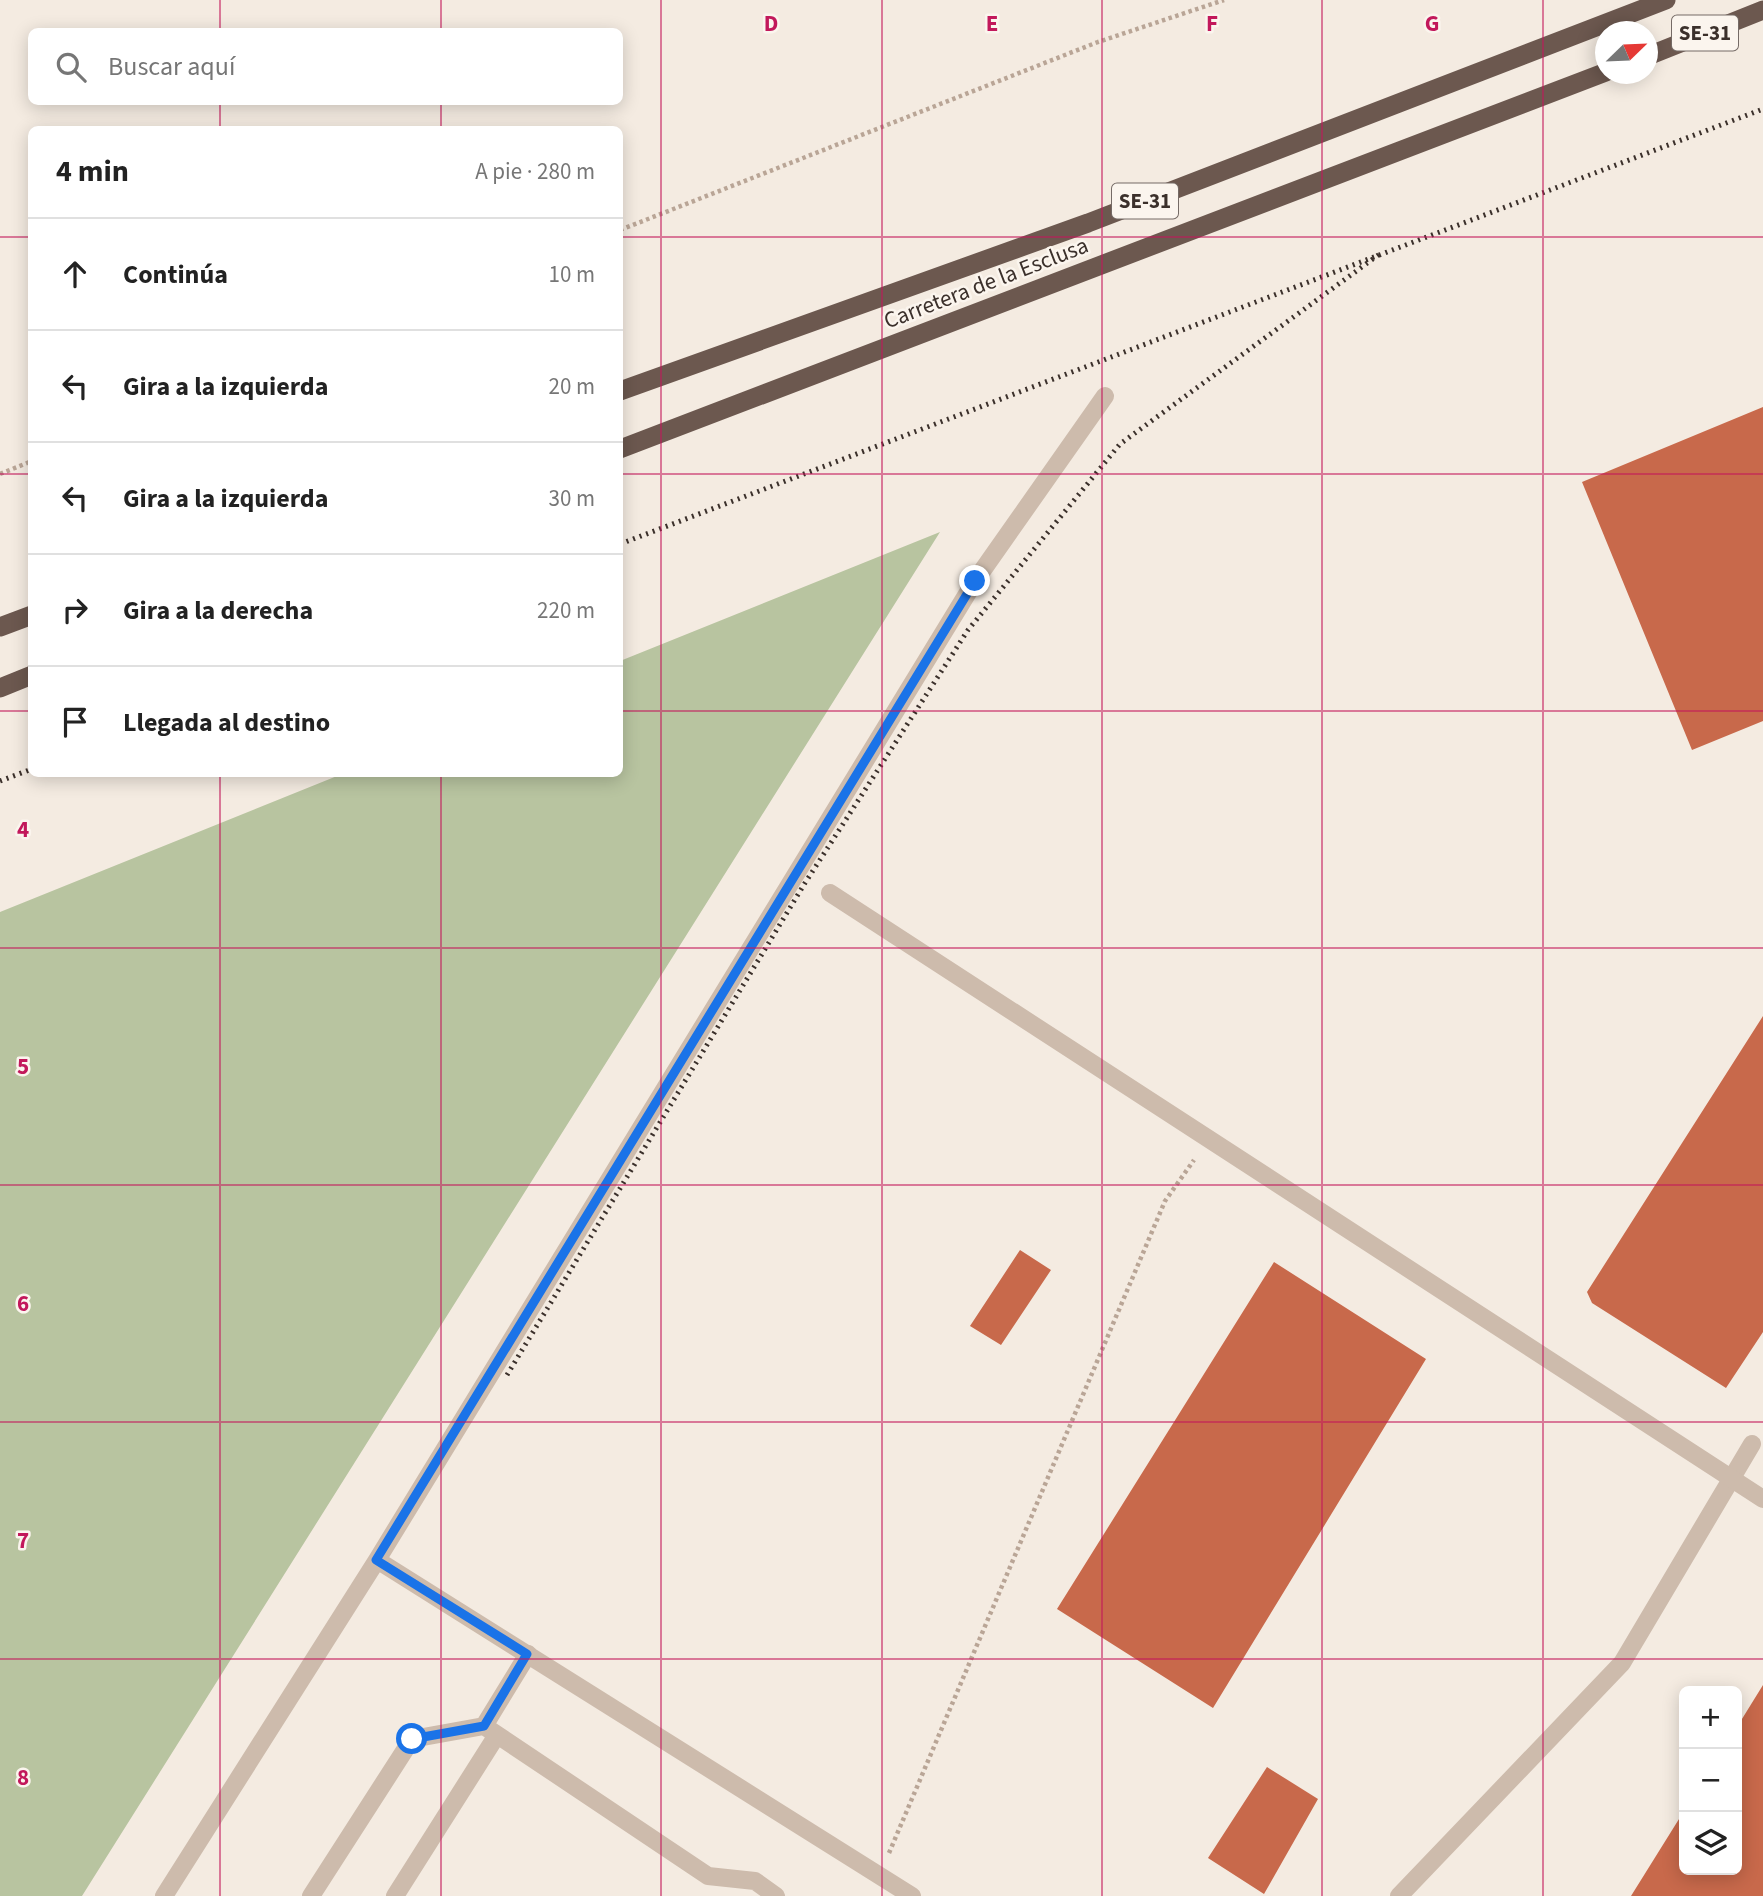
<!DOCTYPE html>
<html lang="es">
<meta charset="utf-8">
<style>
:root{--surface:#fff;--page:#f2f2f2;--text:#222;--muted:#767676;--line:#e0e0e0}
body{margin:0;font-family:"Source Sans 3",sans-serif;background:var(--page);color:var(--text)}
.controls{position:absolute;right:21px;bottom:21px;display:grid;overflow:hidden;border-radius:10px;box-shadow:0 4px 18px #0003}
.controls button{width:63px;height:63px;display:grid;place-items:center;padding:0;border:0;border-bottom:2px solid var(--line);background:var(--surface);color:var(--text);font:35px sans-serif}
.compass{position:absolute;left:1595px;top:21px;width:63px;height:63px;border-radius:50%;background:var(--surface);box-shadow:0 4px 18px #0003;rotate:67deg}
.stop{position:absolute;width:21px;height:21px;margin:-16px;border:5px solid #1a73e8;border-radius:50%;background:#fff}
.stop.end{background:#1a73e8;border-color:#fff;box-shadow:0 2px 7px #0008}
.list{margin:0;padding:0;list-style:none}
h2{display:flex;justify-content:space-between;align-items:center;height:91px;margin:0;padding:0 28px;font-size:30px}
h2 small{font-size:23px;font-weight:400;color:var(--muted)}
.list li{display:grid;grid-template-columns:46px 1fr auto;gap:21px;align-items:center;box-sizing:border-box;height:112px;padding:0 28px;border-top:2px solid var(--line)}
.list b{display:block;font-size:26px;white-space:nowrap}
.list em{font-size:23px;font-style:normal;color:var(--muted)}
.icon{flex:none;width:38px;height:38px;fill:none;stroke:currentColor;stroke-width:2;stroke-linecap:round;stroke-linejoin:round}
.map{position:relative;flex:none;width:1763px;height:1896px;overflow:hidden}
.search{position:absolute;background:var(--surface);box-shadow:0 4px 18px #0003;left:28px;top:28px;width:595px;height:77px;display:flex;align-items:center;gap:18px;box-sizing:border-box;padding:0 24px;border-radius:10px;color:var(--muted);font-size:26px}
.panel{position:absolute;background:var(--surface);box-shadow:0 4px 18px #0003;left:28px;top:126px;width:595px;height:651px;border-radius:10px}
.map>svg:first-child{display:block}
.green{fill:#b8c4a0}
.building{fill:#c8694b}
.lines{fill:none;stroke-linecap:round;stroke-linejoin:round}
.path{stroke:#b9a596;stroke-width:4.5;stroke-dasharray:3.5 3.5;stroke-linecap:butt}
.service{stroke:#cdbbac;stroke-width:18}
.minor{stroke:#cdbbac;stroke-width:18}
.trunk{stroke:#6c584f;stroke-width:19}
.rail{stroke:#3b302b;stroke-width:5;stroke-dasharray:2 5;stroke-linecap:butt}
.route{stroke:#1a73e8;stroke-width:9}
.grid{fill:none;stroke:#c2185b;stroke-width:2;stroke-opacity:0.55}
.labels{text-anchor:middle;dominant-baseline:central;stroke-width:5;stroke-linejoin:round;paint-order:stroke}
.shield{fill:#fbf5ee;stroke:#756b66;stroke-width:2}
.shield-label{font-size:21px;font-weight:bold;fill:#3b302b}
.street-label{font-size:23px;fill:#3b302b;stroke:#fbf5ee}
.grid-label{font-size:23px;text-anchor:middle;font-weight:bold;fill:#c2185b;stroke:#fbf5ee;stroke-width:5;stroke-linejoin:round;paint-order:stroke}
</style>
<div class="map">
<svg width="1763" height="1896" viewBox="0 0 1763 1896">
<rect width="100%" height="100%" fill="#f4ebe1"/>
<path class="green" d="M940,532L82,1896H0V912L342,774H620V661Z"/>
<path class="building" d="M1763,407V721L1692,750L1582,482Z
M1763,1016V1332L1726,1388L1592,1303L1587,1292Z
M1020,1250L1051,1270L1001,1345L970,1326Z
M1274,1262L1426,1359L1213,1708L1057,1609Z
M1763,1685V1896H1631L1684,1811V1870H1737V1727Z
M1267,1767L1318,1799L1264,1894L1208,1858Z"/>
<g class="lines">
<path class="path" d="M620,230L1098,42L1224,0
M0,474L32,461
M889,1853L1165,1201L1194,1160"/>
<path class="service" d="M484,1726L528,1654
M311,1896L412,1739L484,1726L708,1876L755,1881L776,1896
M395,1896L497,1735
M1399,1896L1622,1663L1752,1444"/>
<path class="minor" d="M830,893L1763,1499
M377,1560L912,1896
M164,1896L377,1560L975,581L1105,396"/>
<path class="trunk" d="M1648,56L1763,10
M620,391L1088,223L1666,0
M620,449L1606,72
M0,627L32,615
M0,688L32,675"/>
<path class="rail" d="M620,544L1763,109
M0,781L32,769
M507,1375L805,883L968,630L1120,444L1381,253"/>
</g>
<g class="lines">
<path class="route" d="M412,1739L484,1726L527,1654L376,1560L975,581"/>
</g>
<path class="grid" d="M220,0V32M441,0V32M661,0V1896M882,0V1896M1102,0V1896M1322,0V1896M1543,0V1896M220,102V130M441,102V130M0,237H32M620,237H1763M0,474H32M620,474H1763M0,711H32M620,711H1763M220,774V1896M441,774V1896M0,948H1763M0,1185H1763M0,1422H1763M0,1659H1763"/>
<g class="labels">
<g class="shield">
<rect x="1672" y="15.5" width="66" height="35" rx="5"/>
<rect x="1112" y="183.5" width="66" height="35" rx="5"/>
</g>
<g class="shield-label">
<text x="1705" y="33">SE-31</text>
<text x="1145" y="201">SE-31</text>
</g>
<g class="street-label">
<text transform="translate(986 283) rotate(-21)">Carretera de la Esclusa</text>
</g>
</g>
<g class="grid-label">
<text x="771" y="31">D</text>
<text x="992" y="31">E</text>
<text x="1212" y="31">F</text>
<text x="1432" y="31">G</text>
<text x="23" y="837">4</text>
<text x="23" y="1074">5</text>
<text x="23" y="1311">6</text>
<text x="23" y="1548">7</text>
<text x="23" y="1785">8</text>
</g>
</svg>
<div class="controls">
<button>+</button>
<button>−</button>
<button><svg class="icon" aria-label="layers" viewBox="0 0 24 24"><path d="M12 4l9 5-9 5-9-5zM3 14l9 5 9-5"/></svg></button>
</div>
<svg class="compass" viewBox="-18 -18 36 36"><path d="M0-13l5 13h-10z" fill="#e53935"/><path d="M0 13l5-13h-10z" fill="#767676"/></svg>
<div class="stop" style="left:412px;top:1739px"></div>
<div class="stop end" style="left:975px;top:581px"></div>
<div class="search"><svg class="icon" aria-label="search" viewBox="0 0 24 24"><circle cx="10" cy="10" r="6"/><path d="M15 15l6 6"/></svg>Buscar aquí</div>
<section class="panel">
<h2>4 min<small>A pie · 280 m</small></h2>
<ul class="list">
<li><svg class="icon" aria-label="ahead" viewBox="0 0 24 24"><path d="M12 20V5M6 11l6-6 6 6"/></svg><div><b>Continúa</b></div><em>10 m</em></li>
<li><svg class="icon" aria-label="left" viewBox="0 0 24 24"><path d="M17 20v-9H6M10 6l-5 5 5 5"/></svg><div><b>Gira a la izquierda</b></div><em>20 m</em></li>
<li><svg class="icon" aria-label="left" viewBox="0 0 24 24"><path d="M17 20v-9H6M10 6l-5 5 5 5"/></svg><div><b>Gira a la izquierda</b></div><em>30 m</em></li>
<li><svg class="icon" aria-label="right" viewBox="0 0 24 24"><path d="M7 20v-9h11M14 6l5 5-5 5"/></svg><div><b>Gira a la derecha</b></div><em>220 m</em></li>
<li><svg class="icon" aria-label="arrive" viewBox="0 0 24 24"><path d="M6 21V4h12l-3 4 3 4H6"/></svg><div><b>Llegada al destino</b></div></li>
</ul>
</section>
</div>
